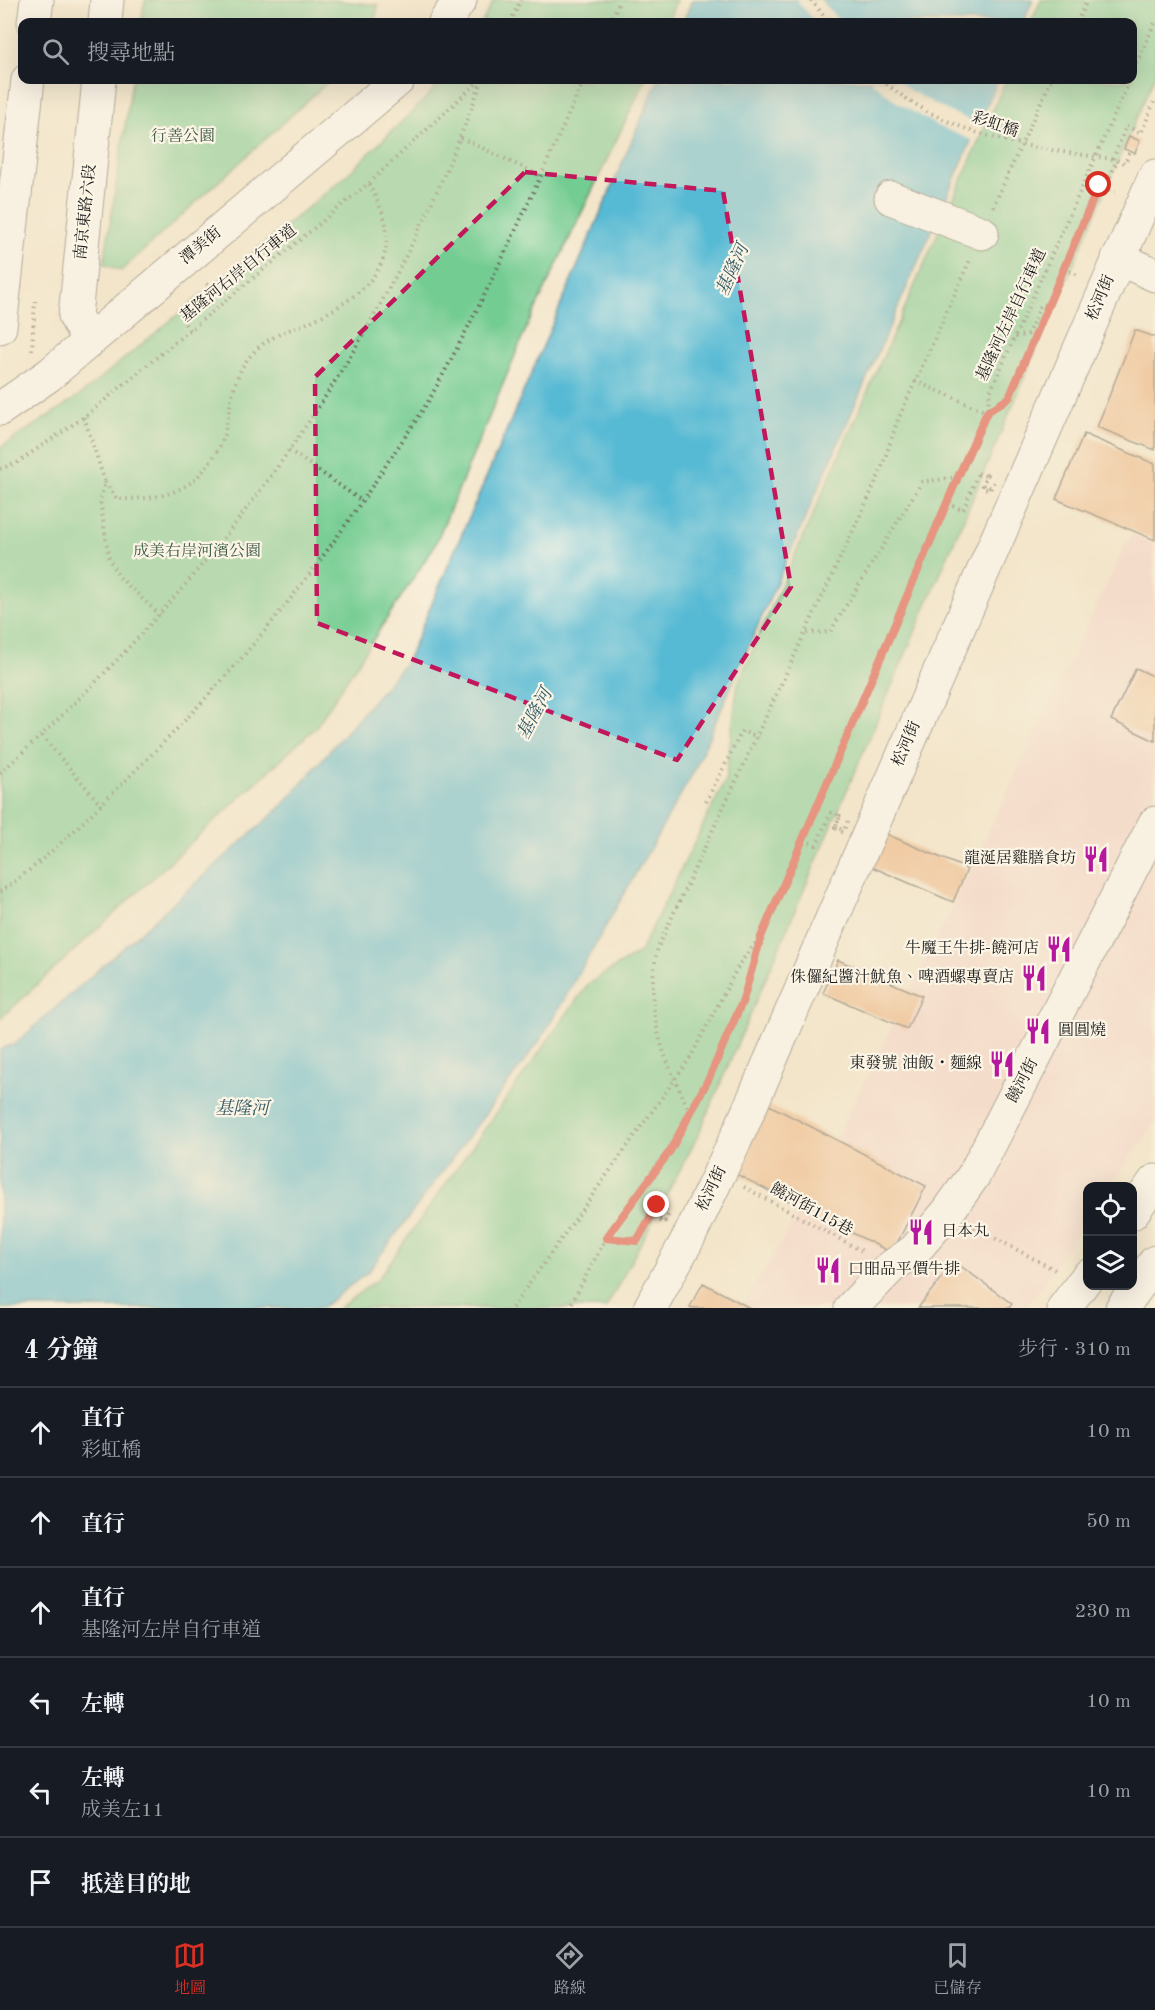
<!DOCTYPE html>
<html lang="zh-TW">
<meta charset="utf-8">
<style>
:root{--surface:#171b24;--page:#242831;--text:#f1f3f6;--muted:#9ea1a6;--line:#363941;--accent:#d93025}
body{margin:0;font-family:"Old Standard TT","Noto Serif TC",serif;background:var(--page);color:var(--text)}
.controls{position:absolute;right:18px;bottom:18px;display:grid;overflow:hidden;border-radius:12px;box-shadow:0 6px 24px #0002}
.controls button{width:54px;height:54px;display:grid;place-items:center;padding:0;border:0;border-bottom:2px solid var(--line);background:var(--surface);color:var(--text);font:30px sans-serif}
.stop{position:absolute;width:18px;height:18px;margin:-14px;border:4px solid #d93025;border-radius:50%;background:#fff}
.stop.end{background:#d93025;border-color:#fff;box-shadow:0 2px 6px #0008}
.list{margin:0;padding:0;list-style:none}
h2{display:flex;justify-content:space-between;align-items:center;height:78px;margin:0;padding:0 24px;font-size:26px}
h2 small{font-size:20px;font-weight:400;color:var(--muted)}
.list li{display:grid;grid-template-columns:39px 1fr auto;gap:18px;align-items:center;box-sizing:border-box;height:90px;padding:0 24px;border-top:2px solid var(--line)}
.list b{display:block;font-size:22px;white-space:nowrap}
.list p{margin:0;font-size:20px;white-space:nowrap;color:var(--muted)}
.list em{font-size:20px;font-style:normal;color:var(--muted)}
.icon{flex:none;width:33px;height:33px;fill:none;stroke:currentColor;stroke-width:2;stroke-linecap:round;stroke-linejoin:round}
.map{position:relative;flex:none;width:1155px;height:1308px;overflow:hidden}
.search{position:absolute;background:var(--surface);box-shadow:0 6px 24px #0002;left:18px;right:18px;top:18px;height:66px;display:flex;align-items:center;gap:15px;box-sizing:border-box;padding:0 21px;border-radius:12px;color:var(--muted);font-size:22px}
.sheet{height:618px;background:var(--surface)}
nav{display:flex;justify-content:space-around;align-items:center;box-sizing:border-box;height:84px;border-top:2px solid var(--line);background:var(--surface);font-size:16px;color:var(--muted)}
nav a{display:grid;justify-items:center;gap:3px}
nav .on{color:var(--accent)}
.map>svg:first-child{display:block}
.built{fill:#f7d0ca}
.green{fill:#73cc92;stroke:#487457;stroke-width:1.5}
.water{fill:#56bad4;stroke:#396b78;stroke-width:1.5}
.pier{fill:#f3e5ca}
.building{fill:#eeaa74}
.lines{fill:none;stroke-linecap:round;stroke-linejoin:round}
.minor-casing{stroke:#676259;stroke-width:35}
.major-casing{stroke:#676259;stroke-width:35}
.path{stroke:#676259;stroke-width:4;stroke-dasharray:1.5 4.5;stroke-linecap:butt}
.minor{stroke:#fff;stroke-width:33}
.major{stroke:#fff;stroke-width:33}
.path-bridge{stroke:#676259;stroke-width:4;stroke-dasharray:1.5 4.5;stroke-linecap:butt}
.route{stroke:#d93025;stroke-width:8}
.marked{fill:none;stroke:#c2185b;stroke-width:4.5;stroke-dasharray:12 8;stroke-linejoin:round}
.labels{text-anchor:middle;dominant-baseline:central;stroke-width:4.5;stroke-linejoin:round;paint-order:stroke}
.street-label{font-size:16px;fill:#1c1c1c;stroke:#fcf5e5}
.park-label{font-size:16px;fill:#3a5a45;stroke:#fcf5e5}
.poi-label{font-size:16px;fill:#1c1c1c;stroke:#fcf5e5;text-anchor:end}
.water-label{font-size:18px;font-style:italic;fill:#335b66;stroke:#fcf5e5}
</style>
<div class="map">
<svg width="1155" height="1308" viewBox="0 0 1155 1308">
<rect width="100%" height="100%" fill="#fcf5e5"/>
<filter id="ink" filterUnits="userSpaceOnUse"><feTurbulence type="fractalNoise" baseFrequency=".0167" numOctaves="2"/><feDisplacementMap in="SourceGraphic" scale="12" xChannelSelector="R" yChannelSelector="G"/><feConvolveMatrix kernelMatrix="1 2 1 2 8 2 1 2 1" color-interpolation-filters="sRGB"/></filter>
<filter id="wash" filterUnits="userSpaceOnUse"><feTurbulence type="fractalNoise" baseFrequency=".008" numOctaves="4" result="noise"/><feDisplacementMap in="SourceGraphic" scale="24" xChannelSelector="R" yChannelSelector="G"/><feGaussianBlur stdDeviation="1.35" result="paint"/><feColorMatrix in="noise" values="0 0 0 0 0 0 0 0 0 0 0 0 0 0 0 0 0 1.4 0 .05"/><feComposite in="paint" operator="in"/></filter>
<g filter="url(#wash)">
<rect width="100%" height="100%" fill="#f3e5ca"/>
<path class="built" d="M1131,534L1155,544V1122L1110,1186H1088L1087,1218L1025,1308H741L795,1220L957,898Z"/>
<path class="green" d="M145,0H331L378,5L375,22H141Z
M494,0H676L668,22H482Z
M1041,0H1155V75L697,1138L606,1308H339L378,1279L588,984L640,952L725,781L738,683L1006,80H1132V22H1031Z
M132,80H330L121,271L104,264Z
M441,80H645L527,327L435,545L316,727L0,1019V448L79,396L347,175L430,94Z"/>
<path class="water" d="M692,0H1033L1023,22H683Z
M658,80H998L693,773L543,1036L368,1272L321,1308H0V1049L15,1044L282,806L407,661Z"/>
<path class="pier" d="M797,0H821L840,22H815Z
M870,80H897L909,90L950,112L981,124L974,141L938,126L897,102Z"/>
<g id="blocks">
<path class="building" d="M1129,136L1140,141L1135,153L1124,149Z
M1135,330L1155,337V450L1097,427Z
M1084,434L1155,464V540L1056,499Z
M1136,668L1155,677V741L1111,720Z
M886,834L967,869L953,902L872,867Z
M838,960L922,996L907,1029L823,993Z
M769,1105L926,1186L892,1253L734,1173Z
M954,1261L1012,1304L1009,1308H918Z
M703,1283L750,1308H693L690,1307Z"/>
</g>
</g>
<g filter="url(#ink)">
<use href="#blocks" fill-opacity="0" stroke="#676259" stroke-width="1.5"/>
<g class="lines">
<g class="minor-casing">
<path id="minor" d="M34,22L37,0
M105,22L107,0
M445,22L460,0
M891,198L982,233
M1118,258L1155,275
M0,327L28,80
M88,341L75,316L99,80
M0,409L49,375L398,80
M650,1308L690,1235L741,1128L1155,176
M851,1308L891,1267L914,1251L947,1213L974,1175L1155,823"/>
</g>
<g class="major-casing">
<path id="major" d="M1132,1213L1155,1181
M1064,1308L1088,1276
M1122,1308L1155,1262"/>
</g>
<path class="path" d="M811,0L829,22
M510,22L521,0
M610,22L620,0
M1077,22L1087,0
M1132,74L1155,22
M461,138L541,176
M1113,159L1126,126L1141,133L1155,100
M1106,188L1117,160
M993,207L1051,80
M1064,269L1080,276
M189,330L183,321L216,292L205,282
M1015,337L1028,334L1040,307L1049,303L1099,185L1115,192
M32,350L35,301
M915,381L987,412L1009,398L1049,304
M84,417L105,482L100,500L109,559L119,577L160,615
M289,450L362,501
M0,469L18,462L84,417L369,183L480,80
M105,482L117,499C157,499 188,496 212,459C216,453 221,446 223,439C232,408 229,376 255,351C268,337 289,330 307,323C348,304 397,275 385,221C382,209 374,195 369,183
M990,487L983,485L987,475L992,478
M947,504L963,510L978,473
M807,633L830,632L922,482L958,477
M42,736L101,805
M0,773C216,580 383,353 482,80
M706,802L742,731L758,737
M841,829L835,827L840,816L845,818
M804,840L816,845L831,812
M0,892C51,857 95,810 140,766C232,676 314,576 384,468C399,445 415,423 429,400C487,296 536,188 584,80
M690,1112C662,1054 643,1012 658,947L880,473L897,422L971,258
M744,1187L864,1252
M666,1222L658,1217L663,1208L670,1212
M974,1227L1057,1271
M606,1238L637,1241L657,1205
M512,1308L690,1058L740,963L759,939
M569,1308L606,1238L670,1151L709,1078L743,1000L761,937L987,412L990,392L1130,80"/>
<use href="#minor" class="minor"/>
<use href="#major" class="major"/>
<path class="path-bridge" d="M882,80C948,137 1030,148 1113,159L1125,163L1130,151
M978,473L986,476L982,487L990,490L995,479
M831,812L840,816L835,828L843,832L848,820
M657,1205L663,1208L656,1219L664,1223L670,1212"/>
</g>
</g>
<g class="lines" filter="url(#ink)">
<path class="route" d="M657,1205L637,1241L606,1238L670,1151L709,1078L743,1000L761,937L958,477L987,412L1009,398L1099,185"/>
</g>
<path d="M0 0H1155V1308H0ZM525,172L723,191L791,587L677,760L317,623L315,377Z" fill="#f3e5ca" fill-opacity=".55" fill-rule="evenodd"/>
<path class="marked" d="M525,172L723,191L791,587L677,760L317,623L315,377Z"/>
<defs>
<g id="restaurant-bare" transform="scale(2.07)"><path d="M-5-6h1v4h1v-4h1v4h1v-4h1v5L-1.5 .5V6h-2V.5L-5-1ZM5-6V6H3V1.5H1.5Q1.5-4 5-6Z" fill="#b5179e" stroke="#fcf5e5" stroke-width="2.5" paint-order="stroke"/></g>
</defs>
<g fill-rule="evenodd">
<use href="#restaurant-bare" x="1096" y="859"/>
<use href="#restaurant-bare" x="1059" y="949"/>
<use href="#restaurant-bare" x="1034" y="978"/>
<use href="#restaurant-bare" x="1038" y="1031"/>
<use href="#restaurant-bare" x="1002" y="1064"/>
<use href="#restaurant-bare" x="921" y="1232"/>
<use href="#restaurant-bare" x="828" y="1270"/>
</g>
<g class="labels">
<g class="street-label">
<text transform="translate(995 125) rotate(19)">彩虹橋</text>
<text transform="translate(86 212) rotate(-84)">南京東路六段</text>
<text transform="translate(201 246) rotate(-40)">潭美街</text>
<text transform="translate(239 274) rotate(-39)">基隆河右岸自行車道</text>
<text transform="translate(1101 298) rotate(-67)">松河街</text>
<text transform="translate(1012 315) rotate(-65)">基隆河左岸自行車道</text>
<text transform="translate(907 744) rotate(-67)">松河街</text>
<text transform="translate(1023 1081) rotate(-62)">饒河街</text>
<text transform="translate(712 1189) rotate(-64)">松河街</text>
<text transform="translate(811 1210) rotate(29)">饒河街115巷</text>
</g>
<g class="park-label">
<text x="183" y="137">行善公園</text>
<text x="197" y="552">成美右岸河濱公園</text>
</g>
<g class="poi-label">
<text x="1076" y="859">龍涎居雞膳食坊</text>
<text x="1039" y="949">牛魔王牛排-饒河店</text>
<text x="1014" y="978">侏儸紀醬汁魷魚、啤酒螺專賣店</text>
<text x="1058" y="1031" text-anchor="start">圓圓燒</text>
<text x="982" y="1064">東發號 油飯・麵線</text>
<text x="941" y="1232" text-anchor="start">日本丸</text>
<text x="848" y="1270" text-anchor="start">口昍品平價牛排</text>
</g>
<g class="water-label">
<text transform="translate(733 270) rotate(-66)">基隆河</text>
<text transform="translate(535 714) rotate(-62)">基隆河</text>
<text x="242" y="1109">基隆河</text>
</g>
</g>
</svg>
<div class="controls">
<button><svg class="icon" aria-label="locate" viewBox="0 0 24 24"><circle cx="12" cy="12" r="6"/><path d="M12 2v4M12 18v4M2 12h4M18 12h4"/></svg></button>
<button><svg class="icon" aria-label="layers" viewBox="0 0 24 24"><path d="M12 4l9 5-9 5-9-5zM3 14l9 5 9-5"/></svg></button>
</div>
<div class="stop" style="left:1099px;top:185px"></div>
<div class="stop end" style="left:657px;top:1205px"></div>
<div class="search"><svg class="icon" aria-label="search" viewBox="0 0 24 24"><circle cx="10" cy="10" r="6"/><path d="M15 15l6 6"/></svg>搜尋地點</div>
</div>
<section class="sheet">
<h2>4 分鐘<small>步行 · 310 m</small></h2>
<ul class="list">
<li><svg class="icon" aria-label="ahead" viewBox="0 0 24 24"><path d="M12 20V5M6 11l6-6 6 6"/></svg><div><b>直行</b><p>彩虹橋</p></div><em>10 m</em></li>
<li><svg class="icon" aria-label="ahead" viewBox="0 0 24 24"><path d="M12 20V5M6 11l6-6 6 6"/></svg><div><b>直行</b></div><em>50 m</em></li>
<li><svg class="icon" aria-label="ahead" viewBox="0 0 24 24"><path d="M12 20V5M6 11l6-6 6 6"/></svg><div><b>直行</b><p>基隆河左岸自行車道</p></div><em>230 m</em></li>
<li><svg class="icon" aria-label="left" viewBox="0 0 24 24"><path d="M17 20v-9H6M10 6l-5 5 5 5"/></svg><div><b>左轉</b></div><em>10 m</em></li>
<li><svg class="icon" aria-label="left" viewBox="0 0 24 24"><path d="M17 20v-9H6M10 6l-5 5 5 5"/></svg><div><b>左轉</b><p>成美左11</p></div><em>10 m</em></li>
<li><svg class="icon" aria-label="arrive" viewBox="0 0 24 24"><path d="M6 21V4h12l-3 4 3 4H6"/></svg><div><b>抵達目的地</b></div></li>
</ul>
</section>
<nav>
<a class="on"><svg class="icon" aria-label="map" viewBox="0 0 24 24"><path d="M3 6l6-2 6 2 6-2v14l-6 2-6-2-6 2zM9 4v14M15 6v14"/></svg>地圖</a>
<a><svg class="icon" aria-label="directions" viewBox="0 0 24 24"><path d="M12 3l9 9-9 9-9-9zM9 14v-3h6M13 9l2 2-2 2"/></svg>路線</a>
<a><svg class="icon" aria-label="saved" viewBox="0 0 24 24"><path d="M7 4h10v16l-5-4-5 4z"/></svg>已儲存</a>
</nav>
